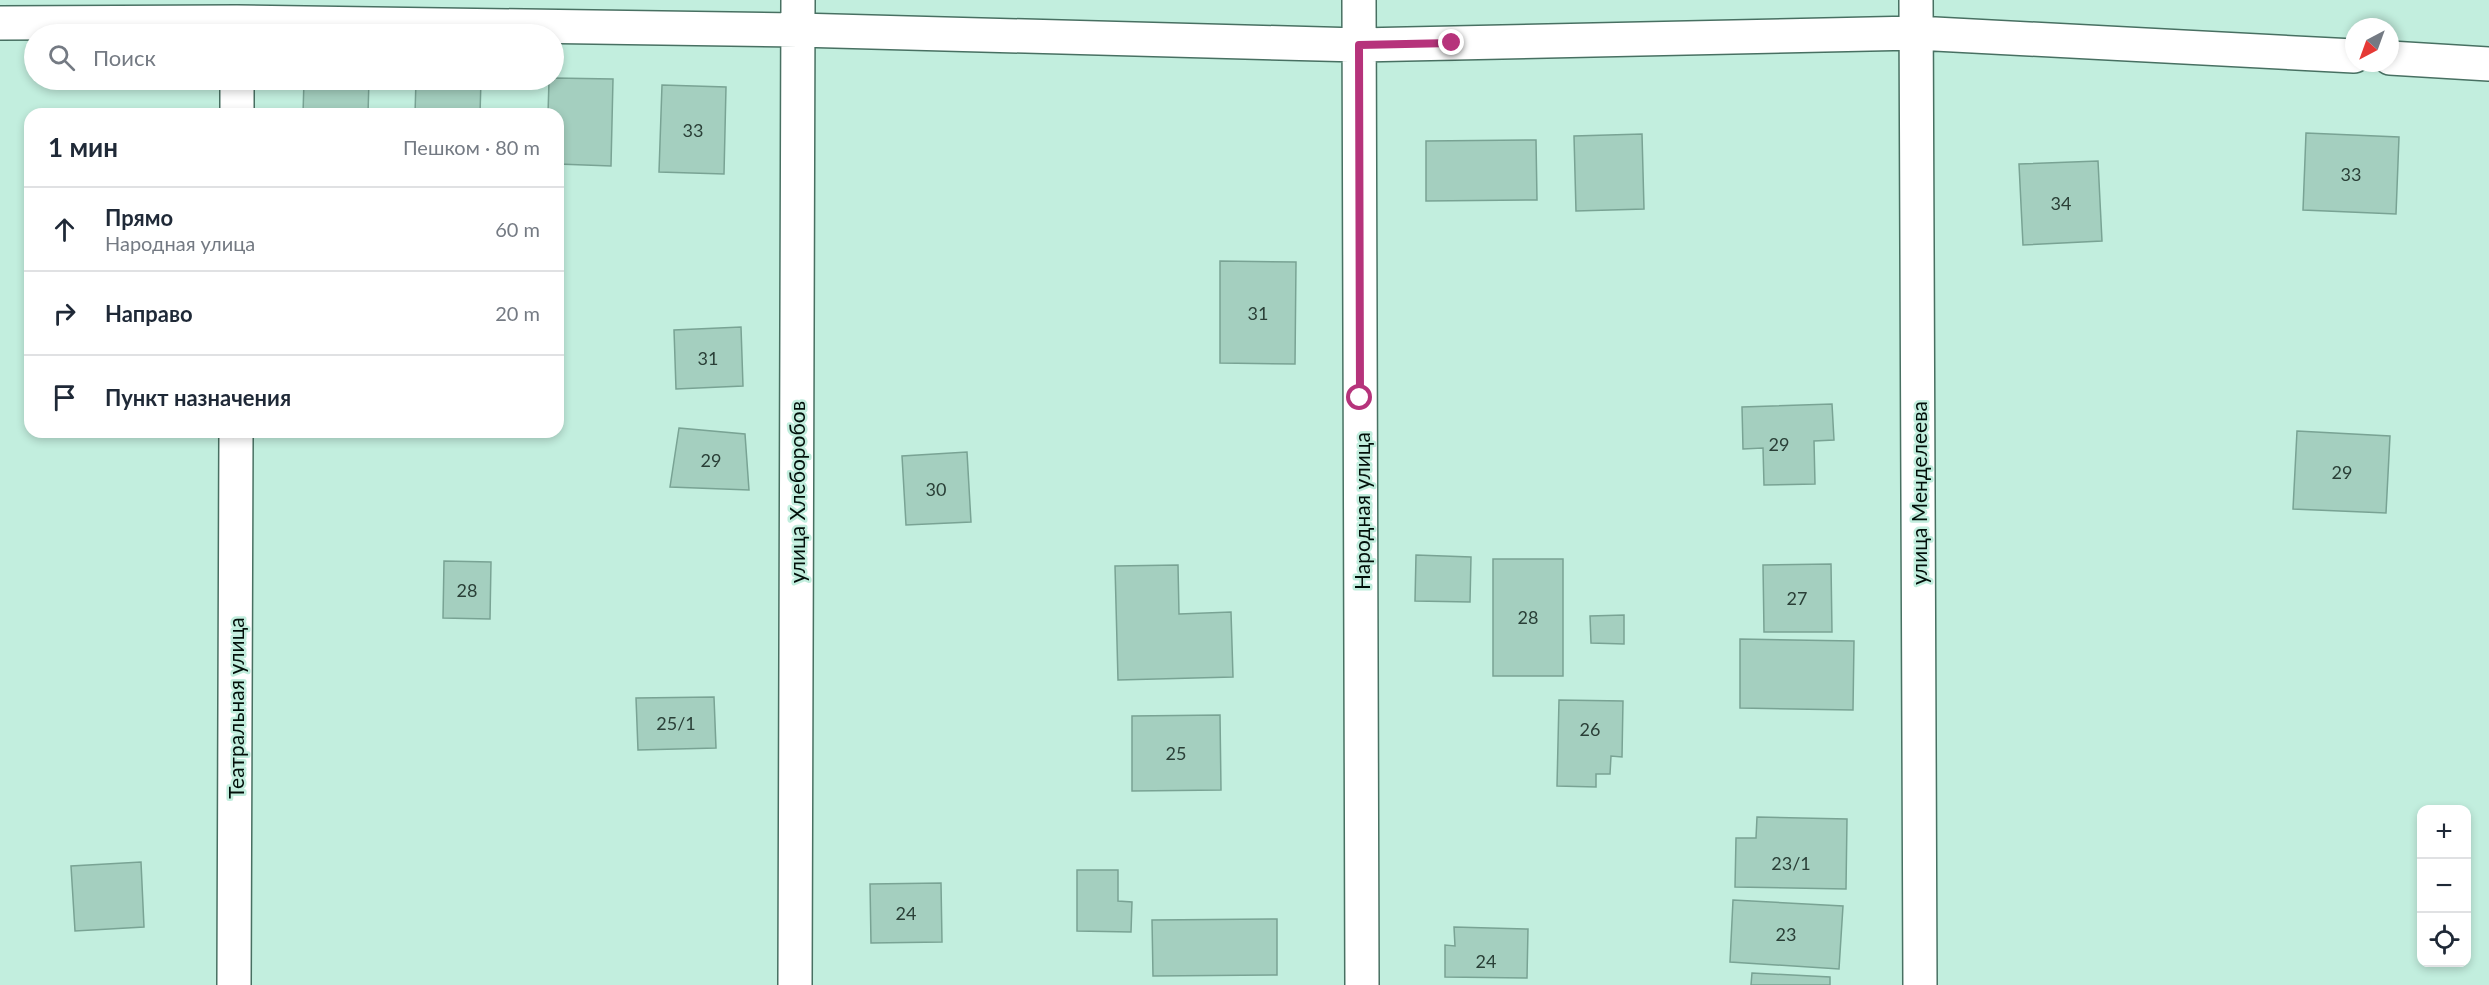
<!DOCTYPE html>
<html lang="ru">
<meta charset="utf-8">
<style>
:root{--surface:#fff;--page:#f6f6f7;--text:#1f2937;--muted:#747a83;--line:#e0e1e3}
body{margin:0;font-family:Lato,sans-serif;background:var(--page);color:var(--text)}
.controls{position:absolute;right:18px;bottom:18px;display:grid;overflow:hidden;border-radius:12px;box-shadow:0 3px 9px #0003}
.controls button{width:54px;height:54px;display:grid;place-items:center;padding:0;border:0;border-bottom:2px solid var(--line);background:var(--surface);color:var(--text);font:30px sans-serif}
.compass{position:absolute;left:2345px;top:18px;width:54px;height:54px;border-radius:50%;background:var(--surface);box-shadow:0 3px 9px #0003;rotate:221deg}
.stop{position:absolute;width:18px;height:18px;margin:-14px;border:4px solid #b6337b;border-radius:50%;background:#fff}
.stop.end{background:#b6337b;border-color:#fff;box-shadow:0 2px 6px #0008}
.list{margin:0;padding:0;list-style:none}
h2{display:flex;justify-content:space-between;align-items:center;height:78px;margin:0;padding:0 24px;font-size:26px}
h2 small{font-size:20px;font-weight:400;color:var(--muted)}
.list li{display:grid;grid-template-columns:39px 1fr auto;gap:18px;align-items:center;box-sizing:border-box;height:84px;padding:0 24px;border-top:2px solid var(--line)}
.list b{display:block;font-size:22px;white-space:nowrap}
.list p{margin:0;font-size:20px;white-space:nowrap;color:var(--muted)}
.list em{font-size:20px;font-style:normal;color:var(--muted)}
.icon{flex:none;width:33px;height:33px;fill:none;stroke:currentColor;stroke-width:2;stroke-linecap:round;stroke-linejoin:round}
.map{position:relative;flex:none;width:2489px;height:985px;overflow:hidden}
.search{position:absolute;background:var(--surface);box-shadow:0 3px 9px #0003;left:24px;top:24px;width:540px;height:66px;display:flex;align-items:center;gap:15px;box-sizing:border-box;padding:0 21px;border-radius:33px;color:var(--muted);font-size:22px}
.panel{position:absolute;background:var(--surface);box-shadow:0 3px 9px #0003;left:24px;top:108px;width:540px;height:330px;border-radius:18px}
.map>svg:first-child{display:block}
.building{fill:#a4cfbf;stroke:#79a394;stroke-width:1.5}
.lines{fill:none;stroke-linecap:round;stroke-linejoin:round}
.minor-casing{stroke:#487062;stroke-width:36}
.minor{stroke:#fff;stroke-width:33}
.route{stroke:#b6337b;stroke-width:8}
.labels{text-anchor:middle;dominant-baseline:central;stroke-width:5;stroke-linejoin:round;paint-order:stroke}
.number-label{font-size:18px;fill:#2a3f37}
.street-label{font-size:21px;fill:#020f0a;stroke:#c2eede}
</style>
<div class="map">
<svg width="2489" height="985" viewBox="0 0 2489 985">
<rect width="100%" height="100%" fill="#c2eede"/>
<path class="building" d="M554,78L613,79L611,166L558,164V114H548L549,80H554Z
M304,80H369L368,114H303Z
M416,80H481L480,114H415Z
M662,85L726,87L724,174L659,172Z
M2306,133L2399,137L2396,214L2303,210Z
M1642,134L1644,209L1576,211L1574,136Z
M1536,140L1537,200L1426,201V141Z
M2098,161L2102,241L2023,245L2019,164Z
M1220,261L1296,262L1295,364L1220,363Z
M741,327L743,386L676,389L674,330Z
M1832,404L1834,440L1814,441L1815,484L1764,485L1763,448L1743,449L1742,407Z
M679,428L745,434L749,490L670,487Z
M2297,431L2390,436L2386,513L2293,509Z
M967,452L971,522L906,525L902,456Z
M1416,555L1471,557L1470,602L1415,601Z
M1493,559H1563V676H1493Z
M444,561L491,562L490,619L443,618Z
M1831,564L1832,632H1764L1763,565Z
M1178,565L1179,614L1231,612L1233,677L1118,680L1115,566Z
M1624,615V644L1591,643L1590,616Z
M1740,639L1854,641L1853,710L1740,708Z
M714,697L716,748L638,750L636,698Z
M1559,700L1623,701L1622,757L1611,756L1610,774H1596V787L1557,786Z
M1220,715L1221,790L1132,791V716Z
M1757,817L1847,819L1846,889L1735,887L1736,838H1756Z
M141,862L144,927L75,931L71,866Z
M1077,870H1118V901L1132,902L1131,932L1077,931Z
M941,883L942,942L871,943L870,884Z
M1733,900L1843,906L1839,969L1730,962Z
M1277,919V975L1153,976L1152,920Z
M1454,927L1528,929L1527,978L1445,977V945L1455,946Z
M1752,973L1830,977V985H1751Z"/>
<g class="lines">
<g class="minor-casing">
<path id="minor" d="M1359,0L1362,985
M1916,0L1920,985
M0,23L237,22L798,30L1359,45L1916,33L2354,56
M2390,58L2489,64
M237,114V80
M234,985L236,432
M795,985L798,0"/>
</g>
<use href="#minor" class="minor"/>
</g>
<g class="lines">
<path class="route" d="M1360,398L1359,45L1452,43"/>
</g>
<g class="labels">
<g class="number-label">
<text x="693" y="130">33</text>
<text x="2351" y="174">33</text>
<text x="2061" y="203">34</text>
<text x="1258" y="313">31</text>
<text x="708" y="358">31</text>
<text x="1779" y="444">29</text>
<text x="711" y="460">29</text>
<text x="2342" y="472">29</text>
<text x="936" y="489">30</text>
<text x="467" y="590">28</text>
<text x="1797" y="598">27</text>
<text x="1528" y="617">28</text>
<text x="676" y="723">25/1</text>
<text x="1590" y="729">26</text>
<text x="1176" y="753">25</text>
<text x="1791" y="863">23/1</text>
<text x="906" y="913">24</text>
<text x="1786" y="934">23</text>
<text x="1486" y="961">24</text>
</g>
<g class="street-label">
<text transform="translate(796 492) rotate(-90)">улица Хлеборобов</text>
<text transform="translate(1918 493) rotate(-90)">улица Менделеева</text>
<text transform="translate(1361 511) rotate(-90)">Народная улица</text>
<text transform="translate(235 708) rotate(-90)">Театральная улица</text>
</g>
</g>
</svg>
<div class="controls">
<button>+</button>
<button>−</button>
<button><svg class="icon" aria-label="locate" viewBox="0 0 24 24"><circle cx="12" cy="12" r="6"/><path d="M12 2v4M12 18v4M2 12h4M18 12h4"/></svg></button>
</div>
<svg class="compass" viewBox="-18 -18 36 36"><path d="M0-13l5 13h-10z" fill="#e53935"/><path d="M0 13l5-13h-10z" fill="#747a83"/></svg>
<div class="stop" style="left:1360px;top:398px"></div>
<div class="stop end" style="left:1452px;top:43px"></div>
<div class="search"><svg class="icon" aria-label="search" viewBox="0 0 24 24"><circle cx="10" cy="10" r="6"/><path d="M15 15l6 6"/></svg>Поиск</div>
<section class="panel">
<h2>1 мин<small>Пешком · 80 m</small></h2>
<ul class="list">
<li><svg class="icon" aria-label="ahead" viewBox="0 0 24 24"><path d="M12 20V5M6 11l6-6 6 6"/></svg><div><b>Прямо</b><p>Народная улица</p></div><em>60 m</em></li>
<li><svg class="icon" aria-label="right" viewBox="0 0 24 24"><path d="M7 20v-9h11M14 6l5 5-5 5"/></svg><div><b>Направо</b></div><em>20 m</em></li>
<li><svg class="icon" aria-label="arrive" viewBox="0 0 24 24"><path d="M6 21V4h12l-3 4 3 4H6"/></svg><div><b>Пункт назначения</b></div></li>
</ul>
</section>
</div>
